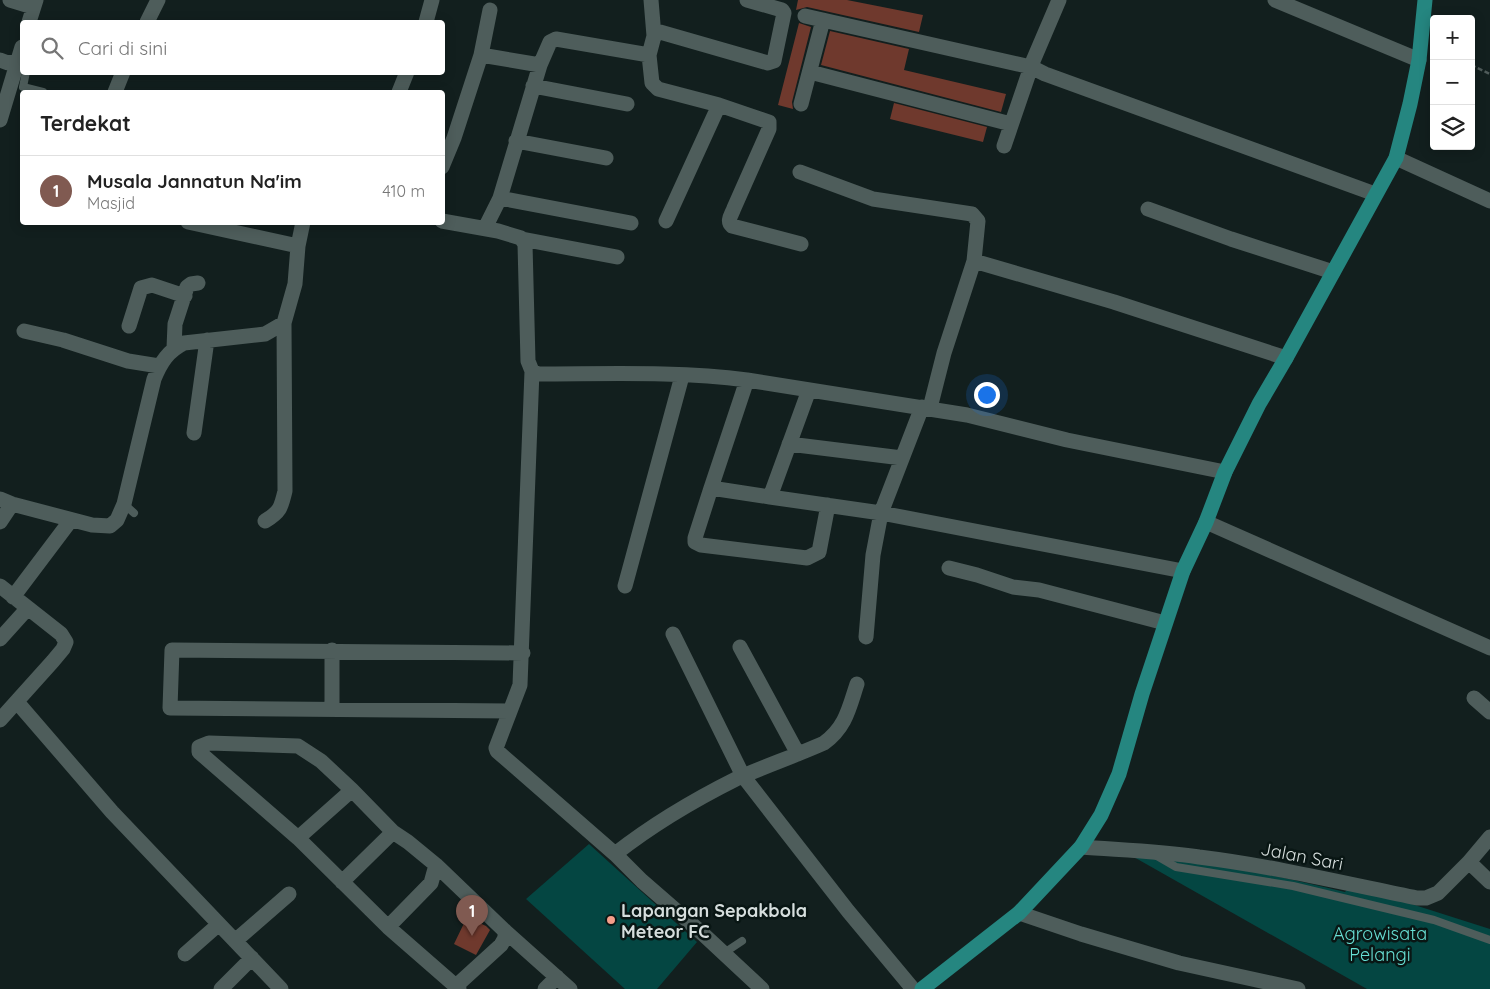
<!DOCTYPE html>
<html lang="id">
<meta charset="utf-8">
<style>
:root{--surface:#fff;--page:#f2f2f2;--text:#222;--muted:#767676;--line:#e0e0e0;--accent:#805a51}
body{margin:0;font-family:Quicksand,sans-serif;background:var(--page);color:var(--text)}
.controls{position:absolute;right:15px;top:15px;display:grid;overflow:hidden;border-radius:5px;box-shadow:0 2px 12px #0003}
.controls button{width:45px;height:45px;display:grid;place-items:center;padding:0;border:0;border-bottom:1px solid var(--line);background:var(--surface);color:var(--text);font:25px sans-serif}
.you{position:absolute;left:986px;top:394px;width:18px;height:18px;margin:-12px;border:4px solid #fff;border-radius:50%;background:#1a73e8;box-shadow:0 0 0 8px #1a73e833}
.badge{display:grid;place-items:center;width:32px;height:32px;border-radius:50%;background:var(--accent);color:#fff;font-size:16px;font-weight:700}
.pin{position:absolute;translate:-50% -41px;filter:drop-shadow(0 1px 2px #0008)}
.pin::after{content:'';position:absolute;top:26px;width:18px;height:15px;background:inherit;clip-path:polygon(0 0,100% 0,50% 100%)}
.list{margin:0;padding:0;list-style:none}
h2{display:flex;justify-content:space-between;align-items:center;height:65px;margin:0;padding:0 20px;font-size:21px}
h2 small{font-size:16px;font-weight:400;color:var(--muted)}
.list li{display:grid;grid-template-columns:32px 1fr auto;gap:15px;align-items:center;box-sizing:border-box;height:70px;padding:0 20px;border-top:1px solid var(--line)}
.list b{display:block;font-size:19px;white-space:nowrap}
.list p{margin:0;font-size:16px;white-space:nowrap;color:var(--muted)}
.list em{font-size:16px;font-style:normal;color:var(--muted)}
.icon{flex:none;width:28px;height:28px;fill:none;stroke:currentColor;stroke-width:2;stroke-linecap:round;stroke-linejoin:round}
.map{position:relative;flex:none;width:1490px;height:989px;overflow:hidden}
.search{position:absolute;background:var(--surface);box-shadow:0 2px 12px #0003;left:20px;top:20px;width:425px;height:55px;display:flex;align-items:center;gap:12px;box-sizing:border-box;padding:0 18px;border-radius:5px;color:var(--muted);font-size:19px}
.panel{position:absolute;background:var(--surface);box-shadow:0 2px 12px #0003;left:20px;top:90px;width:425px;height:135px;border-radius:5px}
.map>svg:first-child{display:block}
.green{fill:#044642}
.building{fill:#6f392d}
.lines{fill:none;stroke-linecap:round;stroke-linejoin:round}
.path{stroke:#4f5b5a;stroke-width:2.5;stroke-dasharray:5 2.5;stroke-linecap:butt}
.service{stroke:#4e5d5b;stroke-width:8}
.minor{stroke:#4e5d5b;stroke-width:15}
.primary{stroke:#258680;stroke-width:15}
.poi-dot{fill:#f49e8a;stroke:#091614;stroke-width:2}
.labels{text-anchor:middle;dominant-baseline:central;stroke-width:5;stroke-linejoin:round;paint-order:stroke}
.street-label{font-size:18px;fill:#d6dedd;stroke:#091614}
.poi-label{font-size:18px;font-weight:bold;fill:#d6dedd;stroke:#091614;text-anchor:start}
.park-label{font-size:18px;fill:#67dfd4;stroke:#091614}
</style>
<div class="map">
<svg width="1490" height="989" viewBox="0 0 1490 989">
<rect width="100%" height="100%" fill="#121f1e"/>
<path class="green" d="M589,844L697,942L657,989H625L526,899Z
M1132,856C1204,860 1276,875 1345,892L1350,886L1402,901L1490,929V989H1367Z"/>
<path class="building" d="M798,0H847L923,15L919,32L807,7L796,10Z
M799,23L811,27L792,102L793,109L778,105Z
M830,31L909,49L904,70L1006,94L1001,112L821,65Z
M894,103L987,127L983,142L890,119Z
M467,917L486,926L490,930L476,955L454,944Z"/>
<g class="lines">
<path class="path" d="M1471,65L1490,74"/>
<path class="service" d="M26,72L23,87L43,92
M124,504L134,513
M1157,856L1176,867L1293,886L1434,920L1490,940
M724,953L742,941"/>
<path class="minor" d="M10,0L33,7
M651,0L654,36
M747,0L782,10L784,13L774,61L768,63L660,32L654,36L649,55L652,83L658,89L719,105L769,122V129L734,208C732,214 726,221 732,226L801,244
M1059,0L1033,61V68L1045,74L1375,194
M1275,0L1419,60
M805,16L1031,67
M29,22L36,0
M147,22L158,0
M426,22L432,0
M481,55L490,10
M0,60L8,63L19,60
M810,72L1011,124
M533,86L627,104
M115,92L123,72
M399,92L407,72
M801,104L823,20
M0,120L22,47
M516,141L606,158
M1004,146L1033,61
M1396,158L1490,201
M442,167L454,138L481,55L540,65
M800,172L873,199L972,214L978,221L974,261
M500,198L631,223
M1148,209L1231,239L1333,272
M442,221L498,231L521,238L525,244L528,361L532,371L538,374C607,374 678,371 747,380L967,415L1067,440L1225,472
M666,221L719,105
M188,222L298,246
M485,228L500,198L540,65L550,42L556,39L649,55
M522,239L617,257
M129,326L141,288L152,285L185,296
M24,331L63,340L128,361L159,366
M174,348L175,324L187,287L191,284L198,283
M532,371L520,685L496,748L497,751L615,854
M809,390L770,497L881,513L1183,571
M930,408L944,353L974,261L1114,302L1286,358
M194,433L207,340
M789,444L902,458
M711,488L747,380
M770,497L711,488L695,538V542L701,545L807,558L819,552L828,505
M0,499L12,504L92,525L110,526L117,520L124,504L154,379C161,362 168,351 184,343L265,334L284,323L295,284L298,246L303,222
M265,521C280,512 281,508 285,491L284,323
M0,522L12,504
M1206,522L1490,648
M949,568L977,575L1013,587L1039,590L1165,623
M0,586L61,634L66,642L63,649L53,661L0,720
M625,586L682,376
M13,597L71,520
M673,634L743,776L848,911L913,989
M866,637L873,555L881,513L922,407
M0,639L27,609
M740,647L798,754
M332,650V709
M1474,698L1490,712
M17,702L112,812L281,989
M510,711L170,708L172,650L523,653
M352,790L321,761L298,746L209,743L199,747V752L298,838L388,927L459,989
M298,838L352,790L393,832L342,882
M1081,847C1120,850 1159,851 1199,857C1272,866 1344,883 1417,898H1426L1438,893L1469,862L1490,837
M1469,862L1490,882
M436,865L505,931V938L501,945L456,986
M1019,913L1081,934L1179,963L1298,989
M388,927L431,883L436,865L408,842L393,832
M505,931L570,989
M235,941L289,894
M185,954L219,924
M221,989L252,958
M545,989L557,977
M762,989L703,934L642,881L615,854C652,825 694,800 736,779C765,766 795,756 824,743C846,727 849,708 857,684"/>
<path class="primary" d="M922,989L1019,913L1081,847L1101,815L1119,774L1142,694L1183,571L1206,522L1225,472L1259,404L1286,358L1396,158L1410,104L1419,60L1425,0"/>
</g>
<circle class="poi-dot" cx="611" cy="920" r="5"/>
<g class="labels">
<g class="street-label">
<text transform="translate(1302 856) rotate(11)">Jalan Sari</text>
</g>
<g class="poi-label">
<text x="621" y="910">Lapangan Sepakbola<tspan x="621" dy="21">Meteor FC</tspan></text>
</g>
<g class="park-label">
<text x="1380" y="933">Agrowisata<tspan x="1380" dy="21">Pelangi</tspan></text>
</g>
</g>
</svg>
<div class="controls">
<button>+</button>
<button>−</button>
<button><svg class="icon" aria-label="layers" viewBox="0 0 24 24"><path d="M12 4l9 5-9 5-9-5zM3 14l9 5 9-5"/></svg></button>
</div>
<div class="you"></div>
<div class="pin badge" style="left:472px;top:936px">1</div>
<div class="search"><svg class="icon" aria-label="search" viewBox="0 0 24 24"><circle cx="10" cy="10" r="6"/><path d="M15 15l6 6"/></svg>Cari di sini</div>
<section class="panel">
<h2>Terdekat<small></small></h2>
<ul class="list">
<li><span class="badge">1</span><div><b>Musala Jannatun Na'im</b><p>Masjid</p></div><em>410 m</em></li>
</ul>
</section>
</div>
